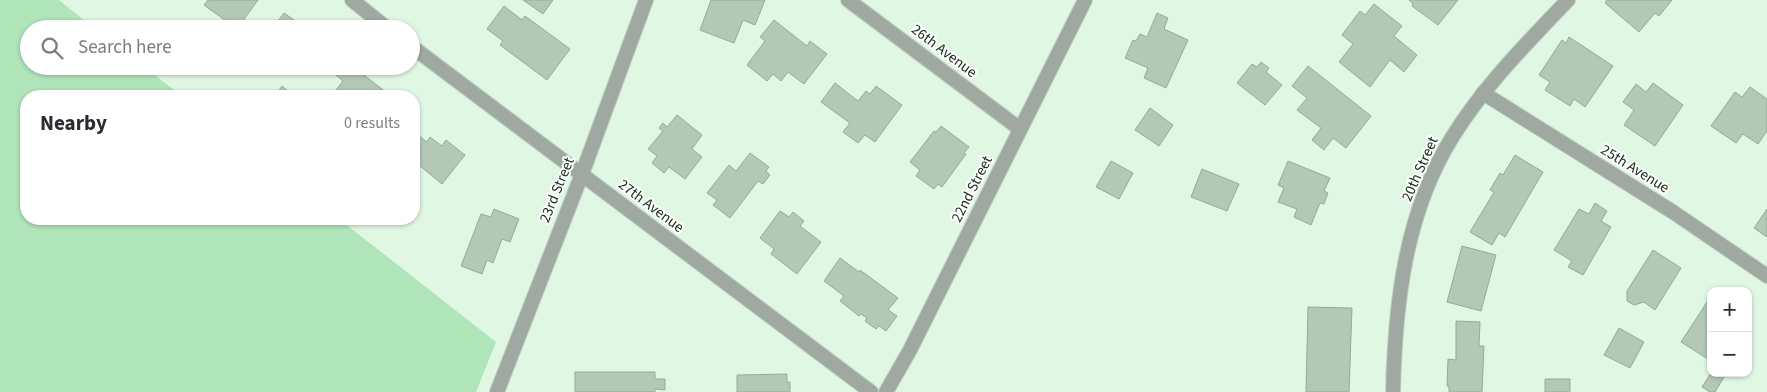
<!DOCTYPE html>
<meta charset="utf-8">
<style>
:root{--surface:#fff;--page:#f7f7f7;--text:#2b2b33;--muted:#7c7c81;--line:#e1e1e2}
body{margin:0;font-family:"Source Sans 3",sans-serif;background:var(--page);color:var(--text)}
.controls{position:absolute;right:15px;bottom:15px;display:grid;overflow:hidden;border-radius:10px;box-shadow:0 1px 4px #0004}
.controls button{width:45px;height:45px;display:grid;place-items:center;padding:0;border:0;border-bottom:1px solid var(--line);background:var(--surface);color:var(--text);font:25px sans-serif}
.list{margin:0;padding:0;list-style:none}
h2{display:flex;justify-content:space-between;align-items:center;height:65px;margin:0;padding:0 20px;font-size:21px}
h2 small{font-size:16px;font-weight:400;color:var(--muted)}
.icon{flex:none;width:28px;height:28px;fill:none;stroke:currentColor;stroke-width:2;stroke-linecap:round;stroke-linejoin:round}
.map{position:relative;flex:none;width:1767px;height:392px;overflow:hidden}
.search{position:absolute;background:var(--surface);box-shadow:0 1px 4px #0004;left:20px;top:20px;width:400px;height:55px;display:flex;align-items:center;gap:12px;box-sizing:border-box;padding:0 18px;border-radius:28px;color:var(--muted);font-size:19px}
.panel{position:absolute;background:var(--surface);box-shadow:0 1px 4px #0004;left:20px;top:90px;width:400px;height:135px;border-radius:20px}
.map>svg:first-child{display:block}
.green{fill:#b0e4b9}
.building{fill:#b3c9b6;stroke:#95ab99}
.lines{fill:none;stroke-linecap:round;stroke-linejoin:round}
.minor-casing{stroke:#bed2c1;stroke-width:16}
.tertiary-casing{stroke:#bed2c1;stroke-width:16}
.minor{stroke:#a0a9a1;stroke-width:14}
.tertiary{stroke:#a0a9a1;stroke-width:14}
.labels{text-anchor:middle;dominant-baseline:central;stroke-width:4;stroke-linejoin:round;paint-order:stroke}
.street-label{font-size:15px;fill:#212a23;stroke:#fafffb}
</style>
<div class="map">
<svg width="1767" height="392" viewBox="0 0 1767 392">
<rect width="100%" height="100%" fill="#e0f7e4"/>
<path class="green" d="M0,0H59L95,29H29V66H143L182,96H26V219H339L496,342L476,392H0Z"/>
<path class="building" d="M208,0H258L237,29L204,5Z
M523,0H553L543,14Z
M711,0H765L755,25L743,20L734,43L700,30Z
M1409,0H1458L1438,25L1412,6L1413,4Z
M1607,0H1672L1659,16L1655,13L1639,32L1605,3Z
M1374,4L1402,26L1394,36L1417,55L1404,72L1390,60L1370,87L1339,62L1353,44L1342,35L1360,11L1365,15Z
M504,6L522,20L525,16L570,49L547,80L500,45L503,41L487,29Z
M284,13L304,27L303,29H272Z
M1157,13L1168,18L1164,29L1188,40L1166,88L1144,78L1148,68L1125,58L1133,40L1136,41L1140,34L1147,37Z
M774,20L807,46L810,41L827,54L804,84L788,72L781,81L773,74L767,81L747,65L765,41L760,37Z
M1569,37L1613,66L1585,107L1574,99L1570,106L1545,90L1550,82L1539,75L1562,40L1566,43Z
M1261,62L1269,68L1266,72L1282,85L1265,105L1237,83L1252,64L1257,67Z
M199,66H214L209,73Z
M343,66H352L391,96H334L332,95L343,81L336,75Z
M1308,66L1371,116L1346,148L1333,138L1324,150L1312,140L1321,128L1297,110L1307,98L1292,86Z
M835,83L858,101L866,91L870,94L876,86L902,105L875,142L865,135L858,143L843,132L850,123L821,102Z
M1653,83L1683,105L1655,146L1624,125L1634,110L1623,102L1636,84L1646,92Z
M282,86L294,96H275Z
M1750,87L1767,99V131L1758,144L1743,134L1736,143L1711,126L1735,92L1742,97Z
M1150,108L1173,125L1159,146L1135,130Z
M677,115L702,135L692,149L702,157L685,179L669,167L664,173L652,163L657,156L648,149L663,131L659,128L663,123L667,127Z
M941,126L969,147L964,153L966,154L942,187L938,184L934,189L916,176L920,170L910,162L934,131L936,132Z
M414,132L427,142L430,137L442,146L446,140L465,155L442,184L414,161Z
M750,153L769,167L766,171L770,175L763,184L758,181L730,218L713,205L717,200L707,193L729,165L736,171Z
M1515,155L1543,172L1505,237L1499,233L1492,245L1470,232L1494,192L1490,190L1500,173L1503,175Z
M1111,161L1133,173L1119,199L1096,187Z
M1288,161L1330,178L1324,191L1328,193L1324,204L1320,203L1311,225L1294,217L1297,209L1278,202L1284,188L1278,185Z
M1202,169L1239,184L1227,211L1191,197Z
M1595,203L1607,211L1601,221L1611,227L1583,275L1568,267L1572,261L1554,250L1579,209L1589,214Z
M494,209L519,219L510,242L502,239L493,263L487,260L482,274L461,266L481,214L491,217Z
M1767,209V237L1754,228Z
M780,211L789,217L793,212L804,221L800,226L821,242L797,274L771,254L774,249L760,238Z
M1462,246L1496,255L1481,311L1447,302Z
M1653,250L1681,268L1655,310L1644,302L1634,305L1627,301V291Z
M840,258L859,272L860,270L898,298L888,310L897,316L886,331L879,326L876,329L865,321L867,318L861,314L859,316L840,301L844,296L824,281Z
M1711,296V361L1681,342Z
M1308,307L1352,308L1349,392H1306Z
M1456,321L1480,322L1479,346H1484L1482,392H1449V386H1447L1448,359L1456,360Z
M1619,328L1644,342L1630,368L1604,355Z
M575,372H655V379H665V390L655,389V392H575Z
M1711,373H1719L1724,377L1715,392H1710L1702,387Z
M787,374V382H790V392H737V375Z
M1545,379H1570V392H1545Z"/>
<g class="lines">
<g class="minor-casing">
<path id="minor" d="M352,0L388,29
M848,0L1020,129
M411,46L871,392
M1483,93L1673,212L1767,276
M497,392L582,174L646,0
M886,392L910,350L1085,0"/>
</g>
<g class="tertiary-casing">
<path id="tertiary" d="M1393,392C1395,304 1405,212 1453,136C1484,86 1527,43 1568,0"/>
</g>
<use href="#minor" class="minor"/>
<use href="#tertiary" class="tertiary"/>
</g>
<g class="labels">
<g class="street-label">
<text transform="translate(944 51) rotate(37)">26th Avenue</text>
<text transform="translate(1420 169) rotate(-66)">20th Street</text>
<text transform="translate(1635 169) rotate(32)">25th Avenue</text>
<text transform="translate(972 189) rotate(-63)">22nd Street</text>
<text transform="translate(557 190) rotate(-68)">23rd Street</text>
<text transform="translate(651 206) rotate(37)">27th Avenue</text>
</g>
</g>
</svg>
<div class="controls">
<button>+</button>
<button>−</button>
</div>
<div class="search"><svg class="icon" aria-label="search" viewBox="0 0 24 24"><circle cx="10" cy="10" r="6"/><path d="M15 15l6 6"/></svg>Search here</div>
<section class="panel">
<h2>Nearby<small>0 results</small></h2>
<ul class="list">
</ul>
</section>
</div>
